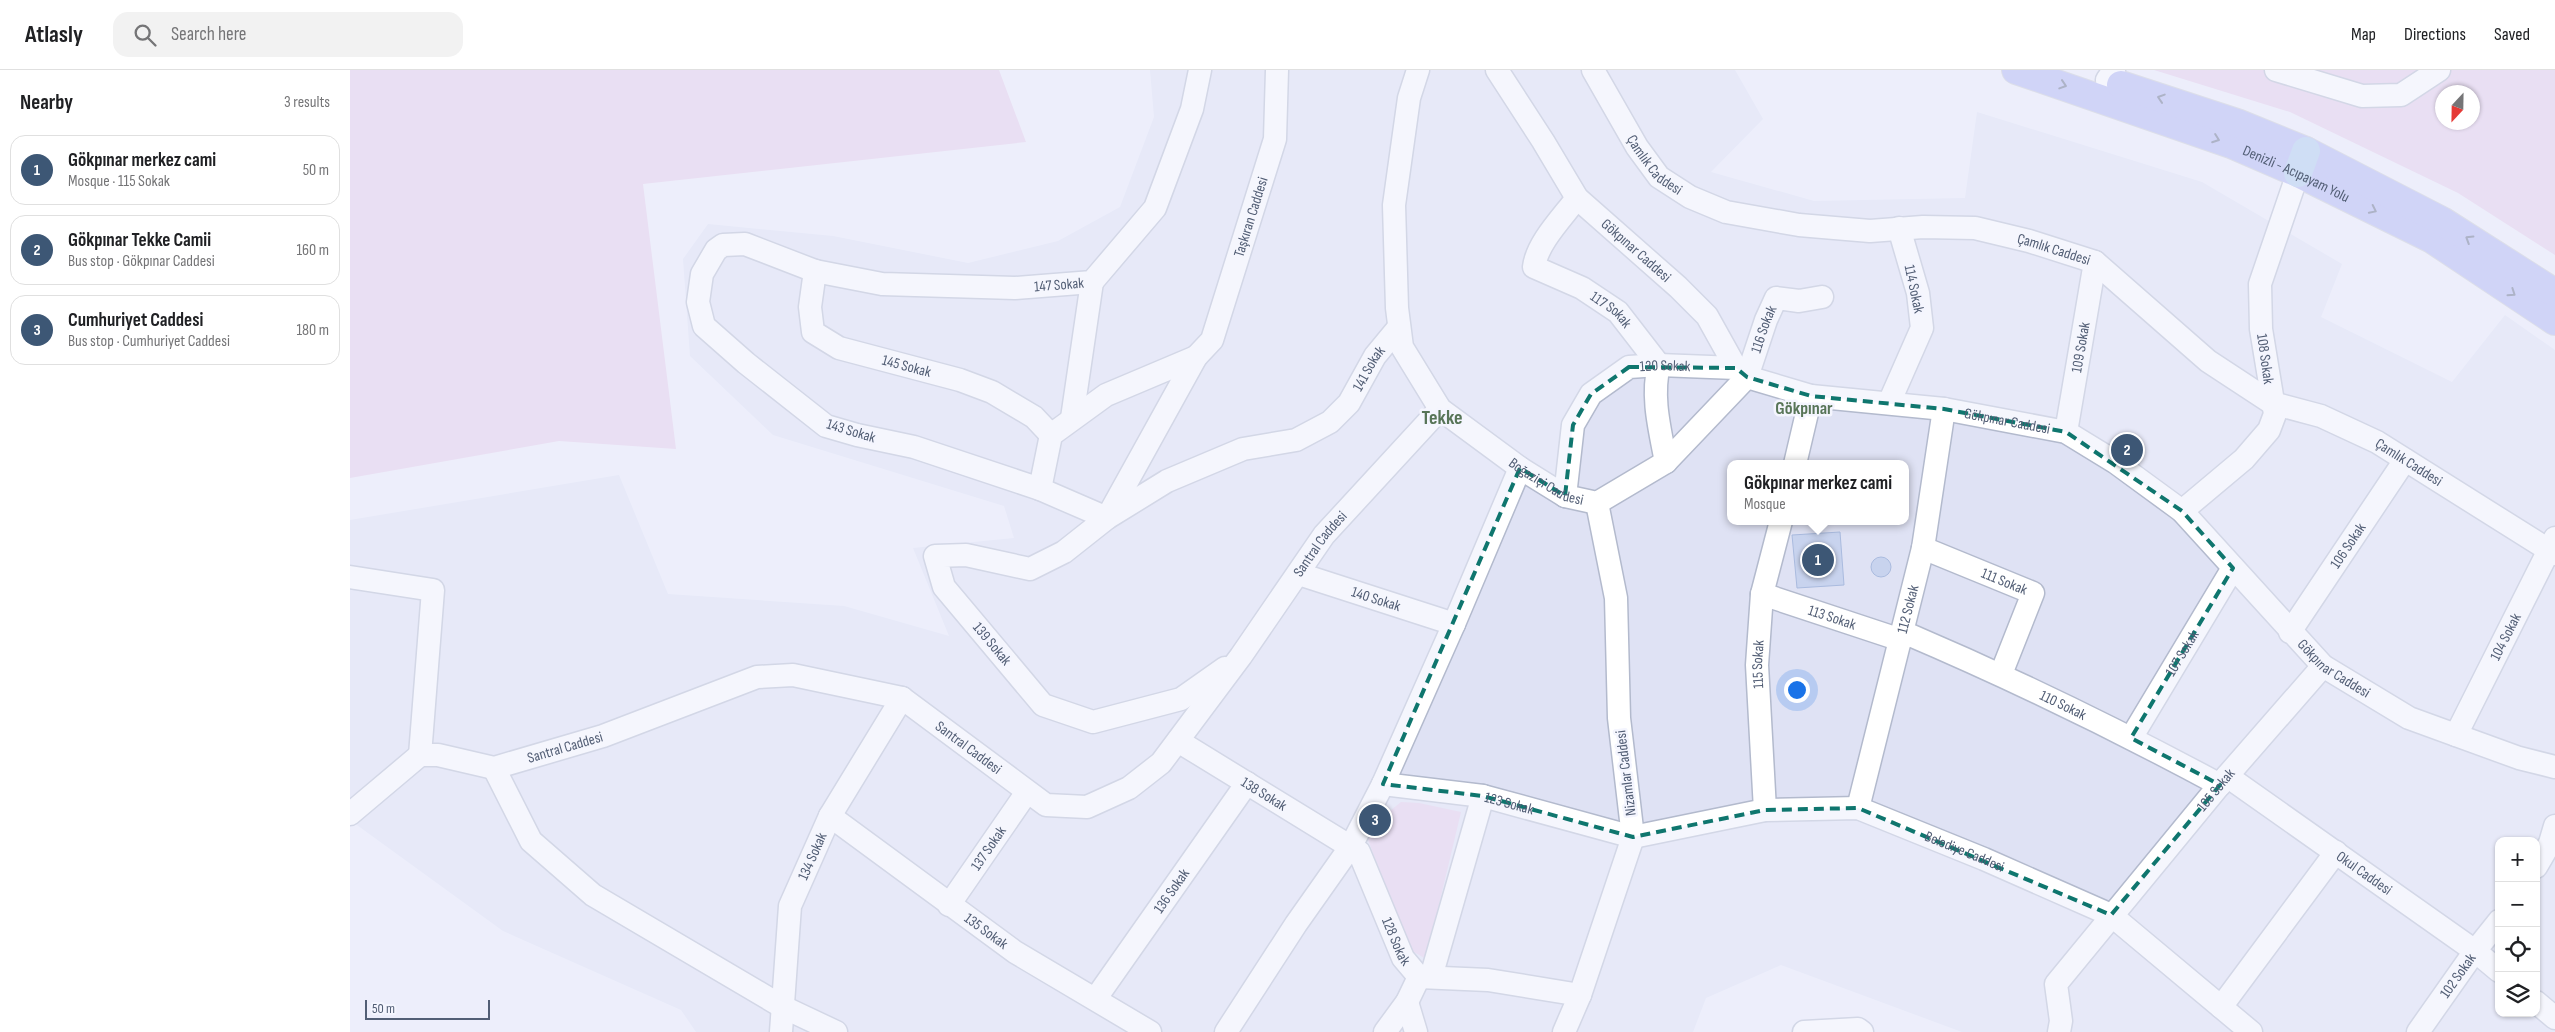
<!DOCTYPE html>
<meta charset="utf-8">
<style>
:root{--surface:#fff;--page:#f2f2f2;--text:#202124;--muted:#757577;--line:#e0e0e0;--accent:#3d5775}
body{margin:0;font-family:"Sofia Sans Condensed",sans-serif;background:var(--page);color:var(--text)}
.controls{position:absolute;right:15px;bottom:15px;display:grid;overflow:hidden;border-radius:10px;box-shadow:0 1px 4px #0004}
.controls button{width:45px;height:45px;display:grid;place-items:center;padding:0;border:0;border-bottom:1px solid var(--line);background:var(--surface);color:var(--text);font:25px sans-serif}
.compass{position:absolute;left:2085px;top:15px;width:45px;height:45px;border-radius:50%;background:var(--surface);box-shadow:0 1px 4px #0004;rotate:202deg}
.scale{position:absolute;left:15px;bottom:12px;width:125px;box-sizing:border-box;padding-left:5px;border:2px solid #525e75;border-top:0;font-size:14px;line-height:18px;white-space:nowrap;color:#525e75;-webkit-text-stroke:4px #f4f5fe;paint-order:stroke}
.you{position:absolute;left:1446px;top:619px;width:18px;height:18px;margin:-12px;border:4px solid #fff;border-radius:50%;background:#1a73e8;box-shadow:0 0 0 8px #1a73e833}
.badge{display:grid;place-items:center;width:32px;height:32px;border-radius:50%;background:var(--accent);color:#fff;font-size:16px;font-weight:700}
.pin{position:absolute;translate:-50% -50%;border:2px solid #fff;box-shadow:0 1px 5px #0006}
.popup{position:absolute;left:1377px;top:390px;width:182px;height:65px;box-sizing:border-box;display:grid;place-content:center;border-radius:10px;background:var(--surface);filter:drop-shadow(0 1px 4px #0005);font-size:16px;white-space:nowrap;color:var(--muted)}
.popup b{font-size:19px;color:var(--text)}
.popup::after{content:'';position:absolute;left:50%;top:100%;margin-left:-10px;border:10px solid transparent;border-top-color:var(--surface)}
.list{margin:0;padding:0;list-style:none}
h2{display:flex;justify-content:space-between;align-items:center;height:65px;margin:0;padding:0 20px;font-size:21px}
h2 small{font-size:16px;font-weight:400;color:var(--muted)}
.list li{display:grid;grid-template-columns:32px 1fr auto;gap:15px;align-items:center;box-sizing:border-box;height:70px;margin:0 10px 10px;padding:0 10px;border:1px solid var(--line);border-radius:15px}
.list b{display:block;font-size:19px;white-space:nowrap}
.list p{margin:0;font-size:16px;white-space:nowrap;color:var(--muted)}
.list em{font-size:16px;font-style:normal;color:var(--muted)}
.icon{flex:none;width:28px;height:28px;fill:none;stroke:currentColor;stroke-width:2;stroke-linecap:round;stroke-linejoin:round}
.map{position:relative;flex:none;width:2205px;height:962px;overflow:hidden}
header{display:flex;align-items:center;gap:30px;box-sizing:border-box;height:70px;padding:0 25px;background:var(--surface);border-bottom:1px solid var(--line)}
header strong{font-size:24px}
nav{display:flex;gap:28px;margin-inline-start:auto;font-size:18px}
.search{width:350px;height:45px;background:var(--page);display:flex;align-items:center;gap:12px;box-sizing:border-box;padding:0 18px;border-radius:15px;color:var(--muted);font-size:19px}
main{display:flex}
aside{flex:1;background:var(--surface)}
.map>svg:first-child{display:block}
.residential{fill:#dfe2f4;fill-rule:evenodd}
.green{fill:#e5cce8;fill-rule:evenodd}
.building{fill:#c8d3ee;stroke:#aabbdf}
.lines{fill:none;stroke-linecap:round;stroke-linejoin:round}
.minor-casing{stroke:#b3bacd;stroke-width:25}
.major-casing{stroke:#c8cbd3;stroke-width:30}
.highway-casing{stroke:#c8cbd3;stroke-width:30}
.minor{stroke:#fff;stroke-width:22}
.major{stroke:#aeb3f2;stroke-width:28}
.highway{stroke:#abc9ee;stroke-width:28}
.oneway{stroke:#606b88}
.marked{fill:none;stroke:#0f766e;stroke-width:4;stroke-dasharray:10 6;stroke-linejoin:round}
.labels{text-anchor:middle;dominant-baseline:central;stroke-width:5;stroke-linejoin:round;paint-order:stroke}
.street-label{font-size:15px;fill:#525e75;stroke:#f4f5fe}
.quarter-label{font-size:18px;font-weight:bold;fill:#587558;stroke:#f4f5fe}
.district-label{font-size:20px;font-weight:bold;fill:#587558;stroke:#f4f5fe}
</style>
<header>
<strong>Atlasly</strong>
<div class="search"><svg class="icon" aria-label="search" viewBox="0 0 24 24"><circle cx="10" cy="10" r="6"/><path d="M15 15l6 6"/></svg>Search here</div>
<nav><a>Map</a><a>Directions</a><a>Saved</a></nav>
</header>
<main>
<aside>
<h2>Nearby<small>3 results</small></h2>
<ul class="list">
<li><span class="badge">1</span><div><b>Gökpınar merkez cami</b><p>Mosque · 115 Sokak</p></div><em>50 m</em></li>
<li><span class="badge">2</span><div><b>Gökpınar Tekke Camii</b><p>Bus stop · Gökpınar Caddesi</p></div><em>160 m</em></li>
<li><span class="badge">3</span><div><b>Cumhuriyet Caddesi</b><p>Bus stop · Cumhuriyet Caddesi</p></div><em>180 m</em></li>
</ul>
</aside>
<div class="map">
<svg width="2205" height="962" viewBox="0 0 2205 962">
<rect width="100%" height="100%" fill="#edeefb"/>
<path class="residential" d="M800,0H1385L1413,49L1361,102L1464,131L1615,128L1627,42L1852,112L1992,194L1971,247L2102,312L2155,245L2205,280V962H1612L1431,895L1356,928L1343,962H346L331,940L153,861L0,750V450L269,405L318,524L494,536L599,566L563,478L664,468L654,436L423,365L340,286L333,189L358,154L483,166L618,193L708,171L770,137L804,47ZM1380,394H1556V451H1380ZM2149,771H2186V943H2149Z"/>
<path class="green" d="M0,0H649L676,72L293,114L326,379L209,371L0,408Z
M1804,0H2205V185L2108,123L1940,42ZM2092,22H2122V52H2092Z
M1051,732L1069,733L1111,742L1076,889L1059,879L1017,767L1034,746Z"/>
<path class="building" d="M1490,462L1494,515L1447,518L1442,465Z
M1521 497a10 10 0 1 1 20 0a10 10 0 1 1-20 0Z"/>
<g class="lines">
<g class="minor-casing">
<g id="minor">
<path id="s1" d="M1068,0L1059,28L1044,135L1047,238L1052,277L1090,339L1170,398L1215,426L1247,433L1316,392L1397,307L1416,250L1426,228L1449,231L1472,227"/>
<path id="s2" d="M1147,0L1193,71L1227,128L1328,217L1357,246L1386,298L1397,307L1461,326L1594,339L1716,362L1765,392L1832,441L1973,596L2059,648L2169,688L2205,697"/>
<path id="s3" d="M1243,0L1287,77L1309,107L1340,127L1376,142L1449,155L1520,161L1573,157L1625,158L1679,171L1745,192L1858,291L1922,333L1971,346L2027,372L2205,484"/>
<path d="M1926,0L2012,26L2051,25L2089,0"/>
<path d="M1757,10L1764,0"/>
<path id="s4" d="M1227,128C1212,148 1187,173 1184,197L1232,218L1268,242L1309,295"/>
<path id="s5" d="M465,201L460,237L463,262L489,278L610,310L642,322L684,347L701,365"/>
<path d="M1309,295C1301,327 1310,360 1316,392"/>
<path d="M1539,333L1572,258L1568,223L1549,158"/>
<path d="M722,348L742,212"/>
<path id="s6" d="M1716,362L1745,192"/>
<path d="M1445,394L1461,326"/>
<path d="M690,419L701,365L756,325L846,287"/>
<path id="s7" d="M1215,426L1223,355L1241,324L1279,297L1309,295L1386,298"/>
<path d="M1832,441L1894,389L1919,360L1925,344L1911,259L1910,214L1948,103"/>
<path id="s8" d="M758,446L846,287L862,270L925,69L927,0"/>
<path id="s9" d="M757,448L690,419L564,377L507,365L476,356L396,293L354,256L348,232L352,204L366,180L373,175L395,174L465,201L532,214L665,218L742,212L805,138L842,39L850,0"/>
<path id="s10" d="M1573,478L1683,523L1651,604"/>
<path id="s11" d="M949,504L1104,554"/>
<path d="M0,507L83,520L70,685"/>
<path id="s12" d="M1412,524L1551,570"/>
<path id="s13" d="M1553,562C1661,608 1766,659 1870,715"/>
<path id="s14" d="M1940,562L2055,390"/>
<path id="s15" d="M875,598L831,629L743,652L693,635L594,517L585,486L616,485L680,499L714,482L757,448L817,411L893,379L946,370L980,352L999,333L1025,286L1049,257"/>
<path id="s16" d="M2106,665L2205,468"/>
<path id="s17" d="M1781,668L1883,498"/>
<path id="s18" d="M828,671L1009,782L1053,888L1069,907"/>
<path d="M144,698L181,771L243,825L433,937L486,962"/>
<path id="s19" d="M1877,706L2125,881L2149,901"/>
<path id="s20" d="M1033,714L1133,726L1283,767L1415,740L1508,738L1634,789L1761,845L1901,962"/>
<path id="s21" d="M1508,738L1573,478L1594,339"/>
<path id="s22" d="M1415,740L1407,595L1412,524L1431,451"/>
<path id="s23" d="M0,744L70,685H88L144,698L253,666L407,607L443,605L552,628L696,735L737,737L779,718L811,693L891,586L974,465L1090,339"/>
<path id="s24" d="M480,746L665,882L800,962"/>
<path d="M2186,797L2200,773L2205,756"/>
<path id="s25" d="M599,835L677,722"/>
<path d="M1069,907L1138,910L1230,925"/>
<path d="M1081,907L1133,726"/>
<path id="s26" d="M746,928L897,713"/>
<path d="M1057,932L1066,962"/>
<path d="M2186,932L2205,948"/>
<path d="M1871,937L1986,782"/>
<path id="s27" d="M431,962L440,836L480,746L552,628"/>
<path d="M876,962L946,854L1001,776L1033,714L1104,554L1170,398"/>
<path d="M1035,962L1057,932L1069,907"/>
<path d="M1214,962L1230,925L1283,767L1269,648L1266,528L1247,433"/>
<path d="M1454,962L1508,959L1512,962"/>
<path id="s28" d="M1709,962L1711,951L1706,914L1877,706L1973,596"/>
<path id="s29" d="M2068,962L2125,881L2149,851"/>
</g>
</g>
<g class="major-casing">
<g id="major">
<path id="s30" d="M1666,0L1881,74L1948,103L2082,169L2205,251"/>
<path d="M1771,15L1887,53L1956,81L2092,151L2205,223"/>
</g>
</g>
<g class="highway-casing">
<path id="highway" d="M1948,103L1956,81"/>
</g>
<use href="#minor" class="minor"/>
<use href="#major" class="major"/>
<use href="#highway" class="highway"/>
</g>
<defs><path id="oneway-chevron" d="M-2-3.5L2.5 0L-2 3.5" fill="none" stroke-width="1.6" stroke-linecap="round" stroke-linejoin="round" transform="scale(1.25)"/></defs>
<g class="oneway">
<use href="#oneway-chevron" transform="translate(1713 15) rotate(18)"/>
<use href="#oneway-chevron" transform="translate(1811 28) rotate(-162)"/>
<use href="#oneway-chevron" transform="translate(1866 69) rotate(20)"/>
<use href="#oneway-chevron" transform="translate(2023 140) rotate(26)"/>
<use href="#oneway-chevron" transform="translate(2119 169) rotate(-148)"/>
<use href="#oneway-chevron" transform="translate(2162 223) rotate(34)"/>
</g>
<path d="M0 0H2205V962H0ZM1279,297L1386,298L1397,307L1461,326L1594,339L1716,362L1832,441L1883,498L1781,668L1870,715L1761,845L1508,738L1415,740L1283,767L1133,726L1033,714L1170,398L1215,426L1223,355L1241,324Z" fill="#edeefb" fill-opacity=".55" fill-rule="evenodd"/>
<path class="marked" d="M1279,297L1386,298L1397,307L1461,326L1594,339L1716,362L1832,441L1883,498L1781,668L1870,715L1761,845L1508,738L1415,740L1283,767L1133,726L1033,714L1170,398L1215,426L1223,355L1241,324Z"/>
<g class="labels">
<g class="street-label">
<text stroke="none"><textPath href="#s3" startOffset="114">Çamlık Caddesi</textPath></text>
<text stroke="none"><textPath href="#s30" startOffset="299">Denizli - Acıpayam Yolu</textPath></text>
<text stroke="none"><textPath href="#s8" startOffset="334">Taşkıran Caddesi</textPath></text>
<text stroke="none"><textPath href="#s3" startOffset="534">Çamlık Caddesi</textPath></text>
<text stroke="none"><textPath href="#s2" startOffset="230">Gökpınar Caddesi</textPath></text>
<text stroke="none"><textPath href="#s9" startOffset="886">147 Sokak</textPath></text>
<text transform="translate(1564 219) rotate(78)">114 Sokak</text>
<text stroke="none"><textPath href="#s4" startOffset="171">117 Sokak</textPath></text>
<text stroke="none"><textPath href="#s1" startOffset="786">116 Sokak</textPath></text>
<text stroke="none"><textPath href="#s6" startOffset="86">109 Sokak</textPath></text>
<text transform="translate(1915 289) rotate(82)">108 Sokak</text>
<text stroke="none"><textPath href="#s5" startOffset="162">145 Sokak</textPath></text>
<text stroke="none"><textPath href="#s7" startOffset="190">120 Sokak</textPath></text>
<text stroke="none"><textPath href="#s15" startOffset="885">141 Sokak</textPath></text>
<text stroke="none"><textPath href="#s2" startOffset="665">Gökpınar Caddesi</textPath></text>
<text transform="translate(501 361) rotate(17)">143 Sokak</text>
<text stroke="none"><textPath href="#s3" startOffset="954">Çamlık Caddesi</textPath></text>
<text stroke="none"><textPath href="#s1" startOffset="482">Boğaziçi Caddesi</textPath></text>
<text stroke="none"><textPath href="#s23" startOffset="1171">Santral Caddesi</textPath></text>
<text stroke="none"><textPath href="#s14" startOffset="104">106 Sokak</textPath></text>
<text stroke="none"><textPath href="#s10" startOffset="88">111 Sokak</textPath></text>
<text stroke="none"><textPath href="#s11" startOffset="81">140 Sokak</textPath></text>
<text stroke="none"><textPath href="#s21" startOffset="205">112 Sokak</textPath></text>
<text stroke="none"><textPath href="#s12" startOffset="74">113 Sokak</textPath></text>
<text stroke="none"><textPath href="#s16" startOffset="110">104 Sokak</textPath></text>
<text transform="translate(642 574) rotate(50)">139 Sokak</text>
<text stroke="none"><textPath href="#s17" startOffset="99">107 Sokak</textPath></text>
<text stroke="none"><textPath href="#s22" startOffset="146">115 Sokak</textPath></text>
<text stroke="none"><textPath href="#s2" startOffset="1085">Gökpınar Caddesi</textPath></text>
<text stroke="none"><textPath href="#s13" startOffset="176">110 Sokak</textPath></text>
<text stroke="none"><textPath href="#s23" startOffset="241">Santral Caddesi</textPath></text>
<text stroke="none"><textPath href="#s23" startOffset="676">Santral Caddesi</textPath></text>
<text transform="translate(1276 703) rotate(-97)">Nizamlar Caddesi</text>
<text stroke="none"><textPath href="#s28" startOffset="300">105 Sokak</textPath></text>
<text stroke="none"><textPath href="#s18" startOffset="101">138 Sokak</textPath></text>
<text stroke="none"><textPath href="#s20" startOffset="128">123 Sokak</textPath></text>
<text stroke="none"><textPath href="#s25" startOffset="69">137 Sokak</textPath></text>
<text stroke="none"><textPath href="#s20" startOffset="599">Belediye Caddesi</textPath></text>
<text stroke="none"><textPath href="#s27" startOffset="181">134 Sokak</textPath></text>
<text stroke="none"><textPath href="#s19" startOffset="168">Okul Caddesi</textPath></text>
<text stroke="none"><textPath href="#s26" startOffset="131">136 Sokak</textPath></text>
<text stroke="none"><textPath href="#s24" startOffset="194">135 Sokak</textPath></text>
<text stroke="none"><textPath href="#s18" startOffset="309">128 Sokak</textPath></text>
<text stroke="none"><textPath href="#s29" startOffset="69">102 Sokak</textPath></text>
</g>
<g class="quarter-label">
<text x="1454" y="338">Gökpınar</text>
</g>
<g class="district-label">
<text x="1092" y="348">Tekke</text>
</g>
</g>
</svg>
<div class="controls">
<button>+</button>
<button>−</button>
<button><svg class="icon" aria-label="locate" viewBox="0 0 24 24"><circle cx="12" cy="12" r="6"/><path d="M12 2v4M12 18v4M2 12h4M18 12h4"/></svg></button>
<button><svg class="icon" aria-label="layers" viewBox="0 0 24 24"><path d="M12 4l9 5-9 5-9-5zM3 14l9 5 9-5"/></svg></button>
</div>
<svg class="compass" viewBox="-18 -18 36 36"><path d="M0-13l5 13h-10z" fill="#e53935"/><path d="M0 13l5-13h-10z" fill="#757577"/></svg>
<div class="scale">50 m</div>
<div class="you"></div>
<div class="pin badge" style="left:1468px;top:490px">1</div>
<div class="popup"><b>Gökpınar merkez cami</b>Mosque</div>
<div class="pin badge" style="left:1777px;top:380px">2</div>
<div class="pin badge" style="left:1025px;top:750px">3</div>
</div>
</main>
